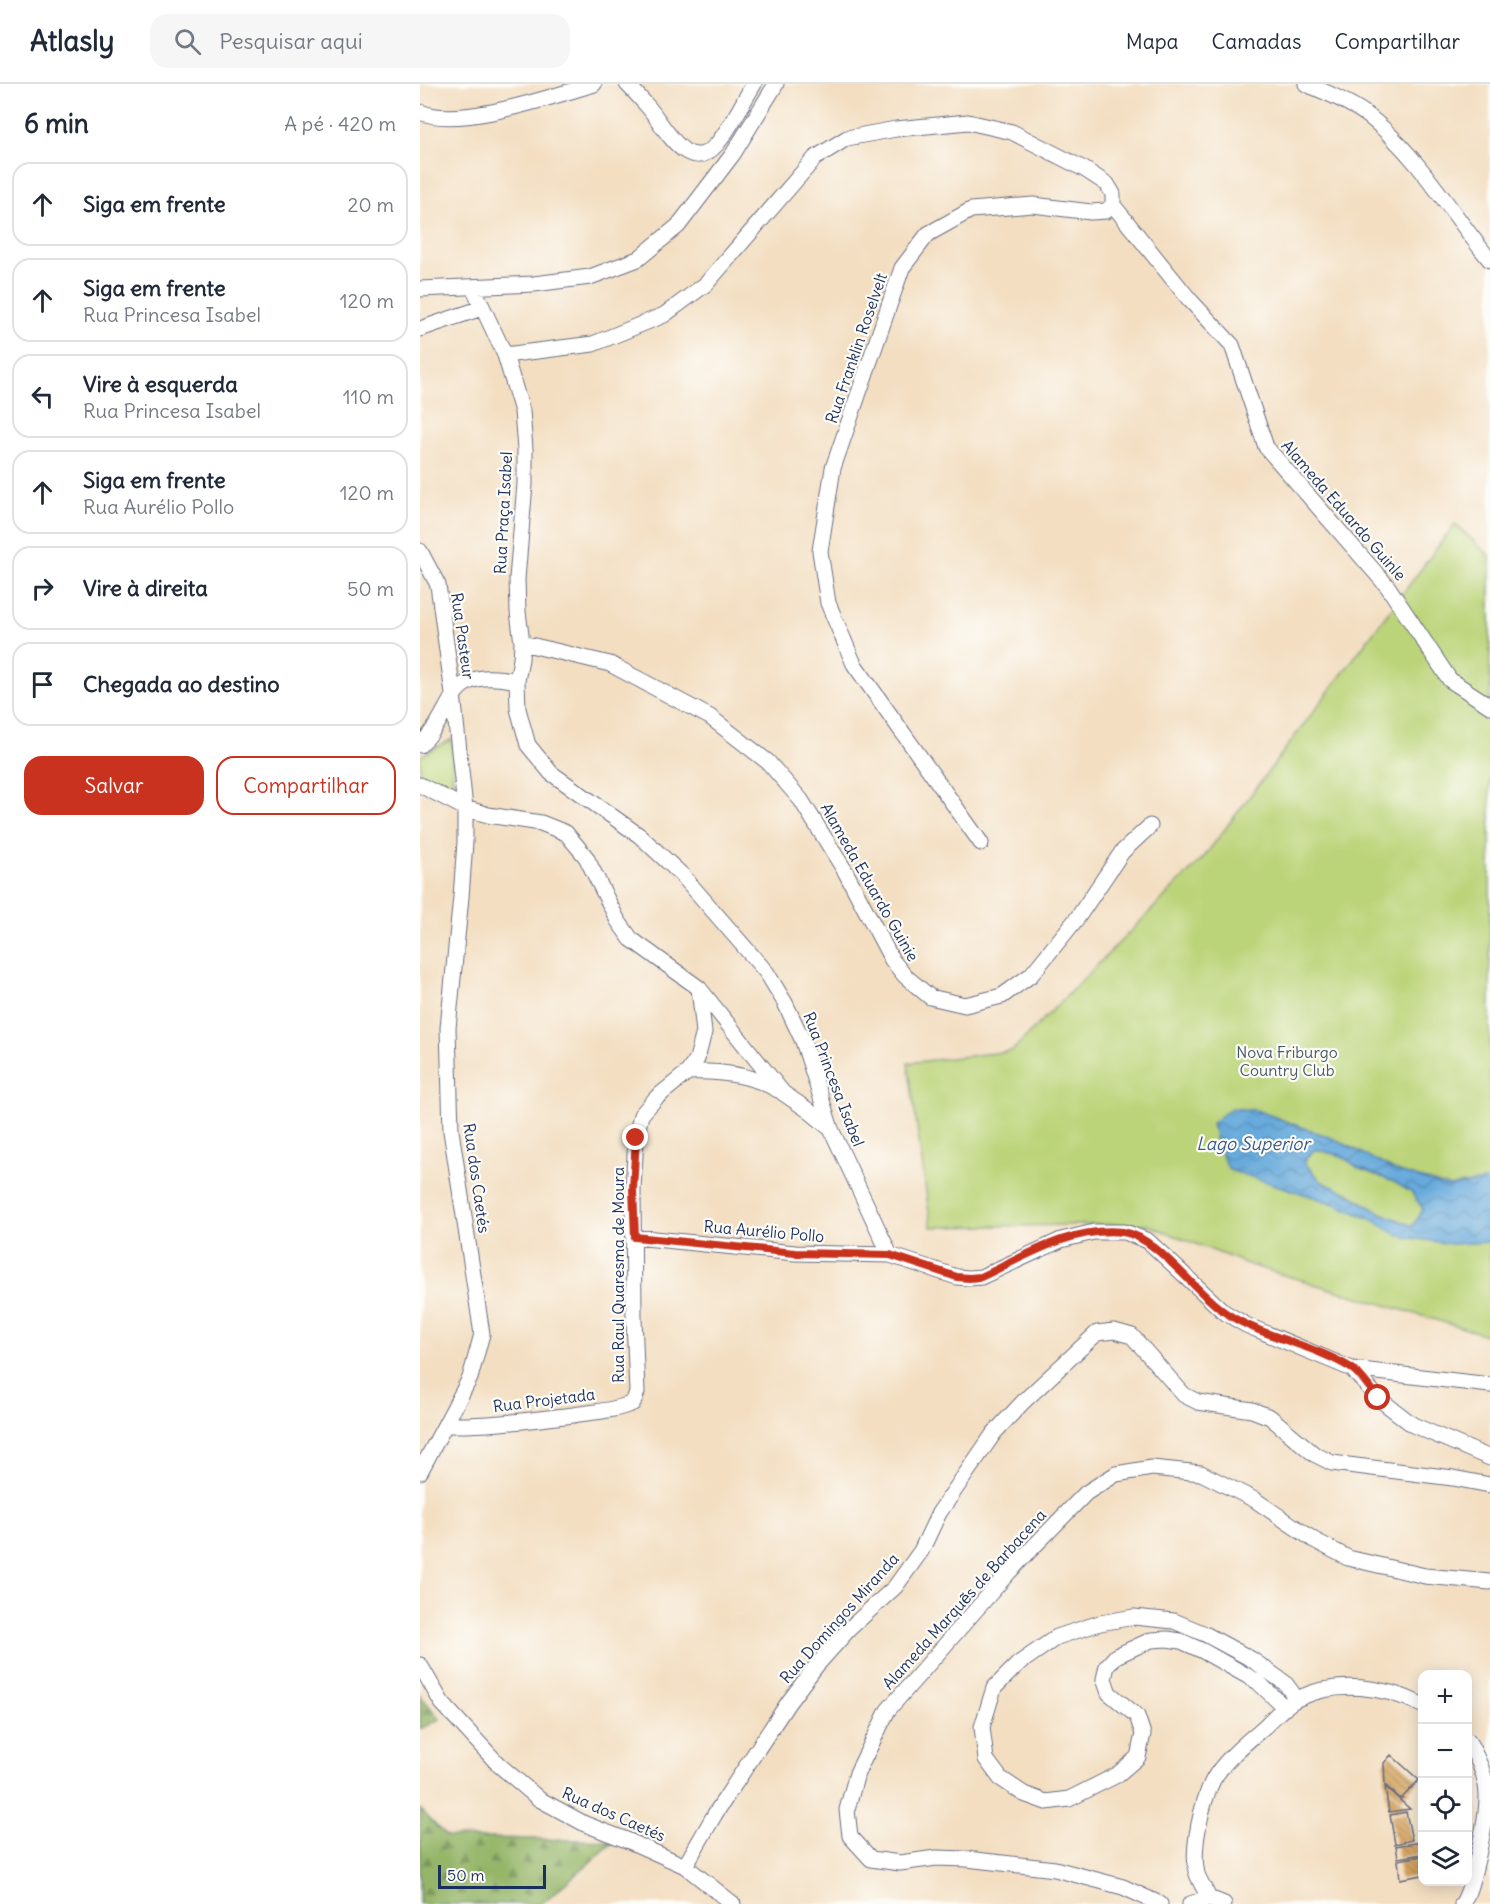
<!DOCTYPE html>
<html lang="pt">
<meta charset="utf-8">
<style>
:root{--surface:#fff;--page:#f6f6f7;--text:#1f2937;--muted:#747a83;--line:#e0e1e3;--accent:#c8321e}
body{margin:0;font-family:Delius,sans-serif;background:var(--page);color:var(--text)}
.controls{position:absolute;right:18px;bottom:18px;display:grid;overflow:hidden;border-radius:12px;box-shadow:0 3px 15px #0003}
.controls button{width:54px;height:54px;display:grid;place-items:center;padding:0;border:0;border-bottom:2px solid var(--line);background:var(--surface);color:var(--text);font:30px sans-serif}
.scale{position:absolute;left:18px;bottom:15px;width:108px;box-sizing:border-box;padding-left:6px;border:3px solid #1b2f5e;border-top:0;font-size:16px;line-height:21px;white-space:nowrap;color:#1b2f5e;-webkit-text-stroke:4px #fdfcf7;paint-order:stroke}
.stop{position:absolute;width:18px;height:18px;margin:-14px;border:4px solid #c8321e;border-radius:50%;background:#fff}
.stop.end{background:#c8321e;border-color:#fff;box-shadow:0 2px 6px #0008}
.list{margin:0;padding:0;list-style:none}
h2{display:flex;justify-content:space-between;align-items:center;height:78px;margin:0;padding:0 24px;font-size:26px}
h2 small{font-size:20px;font-weight:400;color:var(--muted)}
.list li{display:grid;grid-template-columns:39px 1fr auto;gap:18px;align-items:center;box-sizing:border-box;height:84px;margin:0 12px 12px;padding:0 12px;border:2px solid var(--line);border-radius:18px}
.list b{display:block;font-size:22px;white-space:nowrap}
.list p{margin:0;font-size:20px;white-space:nowrap;color:var(--muted)}
.list em{font-size:20px;font-style:normal;color:var(--muted)}
.actions{display:flex;gap:12px;padding:18px 24px}
.actions a{flex:1;padding:14px 0;border:2px solid var(--accent);border-radius:18px;text-align:center;font-size:21px;color:var(--accent)}
.actions .main{background:var(--accent);color:#fff}
.icon{flex:none;width:33px;height:33px;fill:none;stroke:currentColor;stroke-width:2;stroke-linecap:round;stroke-linejoin:round}
.map{position:relative;flex:none;width:1070px;height:1820px;overflow:hidden}
header{display:flex;align-items:center;gap:36px;box-sizing:border-box;height:84px;padding:0 30px;background:var(--surface);border-bottom:2px solid var(--line)}
header strong{font-size:28px}
nav{display:flex;gap:33px;margin-inline-start:auto;font-size:21px}
.search{width:420px;height:54px;background:var(--page);display:flex;align-items:center;gap:15px;box-sizing:border-box;padding:0 21px;border-radius:18px;color:var(--muted);font-size:22px}
main{display:flex}
aside{flex:1;background:var(--surface)}
.map>svg:first-child{display:block}
.green{fill:#bcd479;stroke:#6c826c;stroke-width:1.5}
.forest{fill:url(#forest-firs);stroke:#587264;stroke-width:1.5}
.water{fill:url(#water-waves);stroke:#416c9d;stroke-width:1.5;fill-rule:evenodd}
.building{fill:url(#building-back-hatch)}
.lines{fill:none;stroke-linecap:round;stroke-linejoin:round}
.minor-casing{stroke:#676c81;stroke-width:17}
.minor{stroke:#fff;stroke-width:15}
.route{stroke:#c8321e;stroke-width:8}
.labels{text-anchor:middle;dominant-baseline:central;stroke-width:4.5;stroke-linejoin:round;paint-order:stroke}
.street-label{font-size:16px;fill:#1b2f5e;stroke:#fdfcf7}
.park-label{font-size:16px;fill:#435865;stroke:#fdfcf7}
.water-label{font-size:18px;font-style:italic;fill:#365a8a;stroke:#fdfcf7}
</style>
<header>
<strong>Atlasly</strong>
<div class="search"><svg class="icon" aria-label="search" viewBox="0 0 24 24"><circle cx="10" cy="10" r="6"/><path d="M15 15l6 6"/></svg>Pesquisar aqui</div>
<nav><a>Mapa</a><a>Camadas</a><a>Compartilhar</a></nav>
</header>
<main>
<aside>
<h2>6 min<small>A pé · 420 m</small></h2>
<ul class="list">
<li><svg class="icon" aria-label="ahead" viewBox="0 0 24 24"><path d="M12 20V5M6 11l6-6 6 6"/></svg><div><b>Siga em frente</b></div><em>20 m</em></li>
<li><svg class="icon" aria-label="ahead" viewBox="0 0 24 24"><path d="M12 20V5M6 11l6-6 6 6"/></svg><div><b>Siga em frente</b><p>Rua Princesa Isabel</p></div><em>120 m</em></li>
<li><svg class="icon" aria-label="left" viewBox="0 0 24 24"><path d="M17 20v-9H6M10 6l-5 5 5 5"/></svg><div><b>Vire à esquerda</b><p>Rua Princesa Isabel</p></div><em>110 m</em></li>
<li><svg class="icon" aria-label="ahead" viewBox="0 0 24 24"><path d="M12 20V5M6 11l6-6 6 6"/></svg><div><b>Siga em frente</b><p>Rua Aurélio Pollo</p></div><em>120 m</em></li>
<li><svg class="icon" aria-label="right" viewBox="0 0 24 24"><path d="M7 20v-9h11M14 6l5 5-5 5"/></svg><div><b>Vire à direita</b></div><em>50 m</em></li>
<li><svg class="icon" aria-label="arrive" viewBox="0 0 24 24"><path d="M6 21V4h12l-3 4 3 4H6"/></svg><div><b>Chegada ao destino</b></div></li>
</ul>
<div class="actions"><a class="main">Salvar</a><a>Compartilhar</a></div>
</aside>
<div class="map">
<svg width="1070" height="1820" viewBox="0 0 1070 1820">
<defs>
<pattern id="forest-firs" width="22" height="20" patternUnits="userSpaceOnUse" patternTransform="scale(1.5)"><rect width="22" height="20" fill="#95b669"/><path d="M5 1l3.5 6h-7zM16 11l3.5 6h-7z" fill="#79945a"/></pattern>
<pattern id="water-waves" width="16" height="10" patternUnits="userSpaceOnUse" patternTransform="scale(1.5)"><rect width="16" height="10" fill="#67aadc"/><path d="M0 5q4-4 8 0t8 0" fill="none" stroke="#548bb6"/></pattern>
<pattern id="building-back-hatch" width="6" height="6" patternUnits="userSpaceOnUse" patternTransform="scale(1.5)"><rect width="6" height="6" fill="#d4a15a"/><path d="M-1 5l2 2M0 0l6 6M5-1l2 2" fill="none" stroke="#ab844e"/></pattern>
</defs>
<rect width="100%" height="100%" fill="#fdfcf7"/>
<filter id="ink" filterUnits="userSpaceOnUse"><feTurbulence type="fractalNoise" baseFrequency=".0167" numOctaves="2"/><feDisplacementMap in="SourceGraphic" scale="12" xChannelSelector="R" yChannelSelector="G"/><feConvolveMatrix kernelMatrix="1 2 1 2 8 2 1 2 1" color-interpolation-filters="sRGB"/></filter>
<filter id="wash" filterUnits="userSpaceOnUse"><feTurbulence type="fractalNoise" baseFrequency=".008" numOctaves="4" result="noise"/><feDisplacementMap in="SourceGraphic" scale="24" xChannelSelector="R" yChannelSelector="G"/><feGaussianBlur stdDeviation="1.35" result="paint"/><feColorMatrix in="noise" values="0 0 0 0 0 0 0 0 0 0 0 0 0 0 0 0 0 1.4 0 .05"/><feComposite in="paint" operator="in"/></filter>
<g filter="url(#wash)">
<rect width="100%" height="100%" fill="#f3dec1"/>
<path class="green" d="M1035,440L1070,472V1252L830,1181L725,1140L511,1143L488,979L592,967L784,773Z
M32,655L33,706L0,694V672Z"/>
<path class="forest" d="M0,1611L20,1635L0,1645Z
M0,1725L27,1753L195,1757L121,1820H0Z"/>
<path class="water" d="M811,1024L836,1026L917,1056L976,1087L1029,1103L1070,1096V1158L1032,1160L979,1152L953,1136L912,1119L809,1086L797,1062L792,1039ZM895,1065L921,1072L940,1085L974,1098L991,1108L1003,1125L993,1142L959,1128L926,1108L902,1098L884,1078Z"/>
<g id="blocks">
<path class="building" d="M971,1671L999,1696L981,1715L965,1701L964,1679Z
M965,1703L990,1725L969,1728Z
M986,1728L992,1756L975,1760L970,1731Z
M1002,1758V1770L978,1774L976,1762Z
M1002,1772V1791L980,1795L978,1776Z"/>
</g>
</g>
<g filter="url(#ink)">
<use href="#blocks" fill-opacity="0" stroke="#676c81" stroke-width="1.5"/>
<g class="lines">
<g class="minor-casing">
<path id="minor" d="M207,0C215,8 222,16 229,24C245,43 268,93 297,60C312,42 322,19 334,0
M886,0C906,8 934,20 951,34C999,73 1031,129 1070,176
M0,28C39,45 133,12 174,0
M693,121L769,215L812,261L846,363L968,503L1030,596L1070,622
M53,203L85,271L102,327L105,365V400L97,495L98,528L102,559L101,575L97,597L98,625L108,661L131,689L220,752L263,792L347,889L365,919L383,957L411,1045L470,1171
M0,205L114,200L170,193L218,175L258,142L313,70L356,0
M0,245L62,224
M85,271L173,260L244,231L286,200L395,74L427,54L476,45L548,38L592,48L664,85L687,100L693,110V121L686,127L671,128L613,121L551,126L508,150L482,184L413,384L400,467L408,519L434,580L561,759
M0,467L18,501L33,610L45,724V758L41,813L28,944L31,1047L62,1250L50,1294L0,1388
M102,559L190,580L290,633L348,678L381,716L425,787L472,876L485,892L510,913L545,921L582,912L611,891L658,833L702,768L730,742
M0,661C39,625 22,581 97,597
M0,701L45,724L68,731L121,739L146,749L166,773L198,837L211,855L279,904L363,1009L388,1026L411,1045
M268,988C299,987 331,990 358,1006
M215,1153L375,1169L470,1171L537,1193L549,1194L561,1193L641,1156L674,1148H705L728,1157L804,1228L826,1241L932,1285L1070,1301
M932,1285L958,1314L993,1341L1070,1374
M26,1341C69,1342 110,1336 153,1331C173,1328 194,1327 213,1319L217,1308L214,1234L213,1105L216,1054L221,1031L236,1014L268,988L277,975L284,948L279,904
M0,1581L22,1619L79,1681L119,1715L165,1740L209,1757L265,1782L313,1820
M865,1624L838,1598L783,1567L761,1557L747,1555L731,1556L696,1572L687,1582L684,1595L689,1609L717,1632L723,1650L718,1673L697,1691L649,1715L626,1718L604,1710L580,1694L566,1675L562,1643L574,1604L598,1580L637,1553L680,1539L714,1533L754,1537L785,1550L831,1575L865,1599L876,1614
M265,1782L295,1730L368,1619L396,1582L429,1545L475,1503L501,1467L519,1429L574,1349L603,1318L677,1249L694,1247L712,1252L764,1311L778,1318L832,1326L850,1333L894,1370L912,1379L1033,1394L1070,1401
M740,1820L703,1803L635,1785L547,1775L516,1774L480,1779L451,1775L430,1752L427,1726L437,1689L468,1626L589,1488L666,1409L696,1390L732,1384L781,1389L835,1416L894,1456L928,1474L1005,1492L1070,1498
M770,1820L789,1814
M804,1820L789,1814C785,1806 780,1798 777,1790C771,1765 782,1718 793,1696C804,1676 827,1658 844,1643C854,1634 866,1619 879,1614C917,1596 965,1602 1002,1621
M1042,1820C1053,1805 1067,1733 1067,1713C1067,1693 1058,1674 1048,1657"/>
</g>
<use href="#minor" class="minor"/>
</g>
</g>
<g class="lines" filter="url(#ink)">
<path class="route" d="M216,1054L213,1105L215,1153L375,1169L470,1171L537,1193L549,1194L561,1193C606,1172 652,1142 703,1148C738,1153 775,1209 806,1229C843,1254 893,1260 931,1284C941,1290 950,1305 958,1314"/>
</g>
<g class="labels">
<g class="street-label">
<text transform="translate(436 264) rotate(-71)">Rua Franklin Roselvelt</text>
<text transform="translate(924 426) rotate(49)">Alameda Eduardo Guinle</text>
<text transform="translate(83 429) rotate(-87)">Rua Praça Isabel</text>
<text transform="translate(43 552) rotate(82)">Rua Pasteur</text>
<text transform="translate(450 798) rotate(60)">Alameda Eduardo Guinie</text>
<text transform="translate(414 995) rotate(69)">Rua Princesa Isabel</text>
<text transform="translate(57 1094) rotate(82)">Rua dos Caetés</text>
<text transform="translate(344 1147) rotate(5)">Rua Aurélio Pollo</text>
<text transform="translate(198 1191) rotate(-90)">Rua Raul Quaresma de Moura</text>
<text transform="translate(124 1316) rotate(-7)">Rua Projetada</text>
<text transform="translate(544 1515) rotate(-48)">Alameda Marquẽs de Barbacena</text>
<text transform="translate(419 1534) rotate(-48)">Rua Domingos Miranda</text>
<text transform="translate(194 1730) rotate(24)">Rua dos Caetés</text>
</g>
<g class="park-label">
<text x="867" y="968">Nova Friburgo<tspan x="867" dy="18">Country Club</tspan></text>
</g>
<g class="water-label">
<text x="833" y="1059">Lago Superior</text>
</g>
</g>
</svg>
<div class="controls">
<button>+</button>
<button>−</button>
<button><svg class="icon" aria-label="locate" viewBox="0 0 24 24"><circle cx="12" cy="12" r="6"/><path d="M12 2v4M12 18v4M2 12h4M18 12h4"/></svg></button>
<button><svg class="icon" aria-label="layers" viewBox="0 0 24 24"><path d="M12 4l9 5-9 5-9-5zM3 14l9 5 9-5"/></svg></button>
</div>
<div class="scale">50 m</div>
<div class="stop" style="left:958px;top:1314px"></div>
<div class="stop end" style="left:216px;top:1054px"></div>
</div>
</main>
